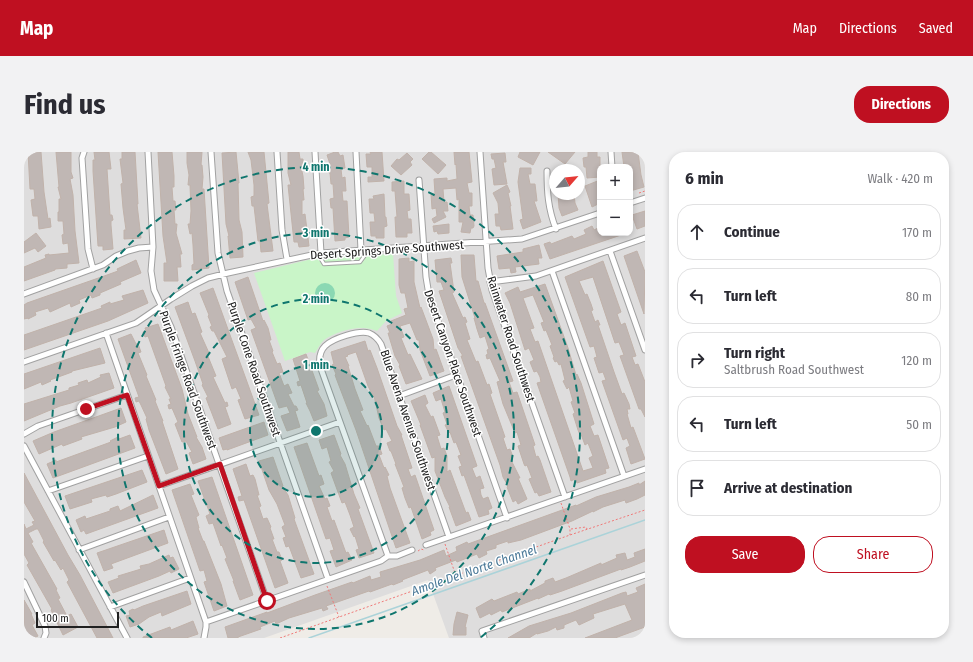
<!DOCTYPE html>
<meta charset="utf-8">
<style>
:root{--surface:#fff;--page:#f2f2f3;--text:#2b2b33;--muted:#7c7c81;--line:#e1e1e2;--accent:#bf1021}
body{margin:0;font-family:"Fira Sans Condensed",sans-serif;background:var(--page);color:var(--text)}
.controls{position:absolute;right:12px;top:12px;display:grid;overflow:hidden;border-radius:8px;box-shadow:0 2px 6px #0003}
.controls button{width:36px;height:36px;display:grid;place-items:center;padding:0;border:0;border-bottom:1px solid var(--line);background:var(--surface);color:var(--text);font:20px sans-serif}
.compass{position:absolute;left:525px;top:12px;width:36px;height:36px;border-radius:50%;background:var(--surface);box-shadow:0 2px 6px #0003;rotate:62deg}
.scale{position:absolute;left:12px;bottom:10px;width:83px;box-sizing:border-box;padding-left:4px;border:2px solid #202020;border-top:0;font-size:11px;line-height:14px;white-space:nowrap;color:#202020;-webkit-text-stroke:3px #fff;paint-order:stroke}
.stop{position:absolute;width:12px;height:12px;margin:-9px;border:3px solid #bf1021;border-radius:50%;background:#fff}
.stop.end{background:#bf1021;border-color:#fff;box-shadow:0 1px 4px #0008}
.list{margin:0;padding:0;list-style:none}
h2{display:flex;justify-content:space-between;align-items:center;height:52px;margin:0;padding:0 16px;font-size:17px}
h2 small{font-size:13px;font-weight:400;color:var(--muted)}
.list li{display:grid;grid-template-columns:26px 1fr auto;gap:12px;align-items:center;box-sizing:border-box;height:56px;margin:0 8px 8px;padding:0 8px;border:1px solid var(--line);border-radius:16px}
.list b{display:block;font-size:15px;white-space:nowrap}
.list p{margin:0;font-size:13px;white-space:nowrap;color:var(--muted)}
.list em{font-size:13px;font-style:normal;color:var(--muted)}
.actions{display:flex;gap:8px;padding:12px 16px}
.actions a{flex:1;padding:9px 0;border:1px solid var(--accent);border-radius:16px;text-align:center;font-size:14px;color:var(--accent)}
.actions .main{background:var(--accent);color:#fff}
.icon{flex:none;width:22px;height:22px;fill:none;stroke:currentColor;stroke-width:2;stroke-linecap:round;stroke-linejoin:round}
.map{position:relative;flex:none;width:621px;height:486px;overflow:hidden;border-radius:16px}
header{display:flex;align-items:center;gap:24px;box-sizing:border-box;height:56px;padding:0 20px;background:var(--accent);color:#fff}
header strong{font-size:19px}
nav{display:flex;gap:22px;margin-inline-start:auto;font-size:14px}
.intro{display:flex;align-items:center;justify-content:space-between;box-sizing:border-box;height:96px;padding:0 24px}
h1{margin:0;font-size:28px}
.button{padding:10px 18px;border-radius:16px;background:var(--accent);color:#fff;font-size:14px;font-weight:700}
main{display:flex;gap:24px;padding:0 24px}
aside{flex:1;background:var(--surface);border-radius:16px;box-shadow:0 2px 6px #0003}
.map>svg:first-child{display:block}
.residential{fill:#dedddd;fill-rule:evenodd}
.park{fill:#c9f5c8}
.pitch{fill:#8bd8b3}
.lines{fill:none;stroke-linecap:round;stroke-linejoin:round}
.stream{stroke:#abd3d9;stroke-width:1.5}
.building{fill:#c0b7b4;stroke:#c0b2aa;fill-rule:evenodd}
.lane-casing{stroke:#a1a1a1;stroke-width:4.5}
.street-casing{stroke:#a1a1a1;stroke-width:7}
.path{stroke:#ef7978;stroke-width:1;stroke-dasharray:2 2;stroke-linecap:butt}
.lane{stroke:#fff;stroke-width:2.5}
.street{stroke:#fff;stroke-width:5}
.route{stroke:#bf1021;stroke-width:5}
.ring{fill:none;stroke:#0f766e;stroke-width:2;stroke-dasharray:7 5}
.labels{text-anchor:middle;dominant-baseline:central;stroke-width:3;stroke-linejoin:round;paint-order:stroke}
.street-label{font-size:12px;fill:#202020;stroke:#fff}
.water-label{font-size:13px;font-style:italic;fill:#4c7a99;stroke:#fff}
.centre{fill:#0f766e;stroke:#fff;stroke-width:2}
.ring-label{font-size:12px;text-anchor:middle;font-weight:bold;fill:#0f766e;stroke:#fff;stroke-width:3;stroke-linejoin:round;paint-order:stroke}
</style>
<header>
<strong>Map</strong>
<nav><a>Map</a><a>Directions</a><a>Saved</a></nav>
</header>
<div class="intro"><h1>Find us</h1><a class="button">Directions</a></div>
<main>
<div class="map">
<svg width="621" height="486" viewBox="0 0 621 486">
<rect width="100%" height="100%" fill="#efece7"/>
<path class="residential" d="M0,0H621V486H425L404,428L240,486H0ZM576,15H606V81H576ZM531,18H555V42H531Z"/>
<path class="park" d="M369,102L372,144L378,161L362,169L353,179C338,172 314,178 300,188C296,192 294,196 291,201L286,200L261,209L230,121L292,106Z"/>
<path class="pitch" d="M291 141a10 10 0 1 1 20 0a10 10 0 1 1-20 0Z"/>
<g class="lines">
<path class="stream" d="M285,486L621,368"/>
</g>
<path class="building" d="M4,0H17L20,40L24,67L26,66L27,75L15,77L14,64H9L7,48L11,47L10,37H6Z
M32,0H47V20L49,26L46,27L49,43L51,79L55,111L43,112V116L31,117V118L0,129V115L22,106L21,103L25,102V103L45,101L44,91L39,92L38,83L40,82L39,69H34V60H35V47H37L34,35H35Z
M70,0H85L87,17H83L86,63H88L89,68L87,69V73L89,97L79,98V94H74L69,19V8H71Z
M98,0H111L114,52H113L117,86L100,87V78H102L99,56L97,32L99,31L96,7H98Z
M134,0H148L150,24V35H148L149,49H151L152,58H150L151,72H153L152,81L158,102H156L157,115H153L154,129H140V111H143L139,84Z
M163,0H178L177,13H178L179,25L178,37H180L185,116L168,118V113L170,112L169,93L168,81L166,82L164,72H166L167,59L166,33H164L165,23L163,11Z
M212,0L215,31H214L215,68L218,80L219,105L206,106L204,84H205L202,72L198,1Z
M224,0H240L245,51L243,52L249,99L237,100L236,89H234L230,54H228L227,45L230,44V33L227,8Z
M264,0H275L276,7H279V15H277L279,24L280,37H279L280,48H278V63L281,62L285,94L275,95L274,90H270L264,33H267L264,21Z
M311,0H314L316,4L319,3L321,16L317,17L318,26L321,25L322,39H318L319,49H323L325,85L321,86V88L311,89L309,56H307L306,47L310,46L309,32H307L306,21H305L304,12H306L303,3Z
M346,0H358L360,29L344,30V25H348V15H343L342,2H347Z
M405,0H407L422,13L414,22L398,7Z
M430,0H445L448,30L443,31L445,41H448V54H445L446,63H449L450,74L449,76H447L446,81L437,80L439,70H435V47L433,48L432,36L419,37L420,50H423L424,59H419L422,65L410,71L408,67L413,64L412,56L408,57L407,42H411L410,27L423,26V29L433,27L432,12L431,13Z
M496,0H516L509,13L494,5Z
M524,0H551L541,12Z
M564,0H573V5H576V25L563,26L562,15H560L559,6L564,5Z
M598,0H614L617,23L620,35L606,39V15H600Z
M383,1L389,7L386,10L388,13L377,23L367,14L373,7L375,8Z
M481,1L482,10H479L483,32L470,33L468,17L472,16L470,7H468L467,2Z
M496,16H507V22H504L506,32H511L513,49H510L517,70L499,77L496,68L499,67L494,30Z
M576,28V51L568,55L561,34Z
M380,29V42H385L386,58L383,59L384,67H387L388,81H383V85H372L371,65H373L371,39H368V30Z
M483,33L486,40L484,41L487,54H486L489,77L477,78L476,74H472L471,62H475L474,51L469,41Z
M360,42L361,65H362L363,74L360,75V86H352V84H347L346,70H351L350,61H346L345,47H350L349,44Z
M534,42H550L551,51L554,58L538,64L535,56Z
M621,59V74L613,77L608,63Z
M425,72V81L414,82L413,79L410,80L409,74Z
M568,74L570,78L576,75V81L600,82L526,107L520,92L526,90L527,92L548,84L550,87L562,82L560,78Z
M12,81L22,94L14,100L11,96L0,101V90Z
M515,93L518,106H514L515,112L491,115L492,120L487,121L486,116L475,117L473,104L499,100V97Z
M613,99L621,120L620,162L600,104Z
M437,103H450L452,129H454L460,151H461L489,229L485,230L489,241L493,240L511,293L509,294L512,305L514,304L516,308L527,340L515,344L513,340L511,341L505,327L508,326L503,313L501,314L500,312L494,294L497,293L493,280L491,281L479,252L473,230L476,229L466,206L463,207L462,203L464,202L463,198L465,197L461,184L456,186L453,177L450,166H451L438,125Z
M385,106V110L390,109V130L396,156L397,155L409,187L410,198L412,197L420,219L406,224L396,198L395,188H393L386,171L376,174L380,185L377,186L384,203L386,202L398,227L382,232L375,214L376,213L371,204L364,181H366L363,174L368,172L367,169L382,163L380,157L384,156L381,141H377L375,133V107Z
M427,106L428,111H426L430,140L428,141L439,166L441,165L443,170L441,171L446,187L443,188L452,210L454,209L463,233L465,232L468,241L466,242L481,285L479,286L483,298L486,297L489,305L486,306L496,326H494L503,347L494,352L492,348L489,350L483,335L484,334L479,325L476,313L437,204H439L434,196L415,139L420,138L417,130H413L411,108Z
M112,108L117,121L96,130L97,132L76,141V143L68,146L67,143L55,148L56,151L47,155L46,151L26,160L24,156L11,160L12,163L4,167V166L0,167V153L3,151L83,123L94,119L93,117Z
M579,109L597,160L593,162L597,173L601,171L612,204L608,205L611,213L614,212L621,230V265L617,257H615L596,204L600,203L595,190L591,191L569,125L555,129L561,143L563,142L567,152L569,158L567,159L571,170L574,168L576,173H574L590,220L598,242L600,241L605,252L606,257H603L604,262H603L607,276L609,275L621,307L607,312L602,296L606,294L603,286L599,288L578,229L582,228L579,220L575,221L570,206L573,205L570,194L566,195L541,125Z
M224,125L239,169L240,168L244,176L247,188H245L249,199L248,200L253,212L256,211L259,220L255,221L260,234L264,232L268,241L264,242L270,254H272L274,258L271,259L276,275L263,279L257,264L266,261L263,254L255,256L227,178L232,176L227,167L224,168L211,130Z
M521,132L544,196L552,223L553,222L557,231L570,272L566,274L570,284L574,283L585,316L581,317L582,321L553,331L551,327L547,329L546,325L513,231L517,230L516,225L513,219L510,220L506,210L510,208L505,196L501,198L486,151L481,141L494,135L496,140ZM509,143L520,170L517,171L520,179L522,178L528,193L526,194L530,205L529,206L531,210L533,209L535,213L537,212L541,228L539,229L543,237L545,235L549,249L547,250L551,261L549,262L554,278L556,283L557,282L561,293L564,291L569,304L565,306L569,316L559,319L514,189L511,190L506,177L510,176L499,146Z
M189,136L235,263L221,267L214,248L217,247L212,235L208,237L198,207L203,205L190,179H188L186,175L188,174L184,164L185,163L176,141Z
M119,138L124,151L84,169L0,198V183L78,156L77,154L86,150V152L100,148L98,144Z
M164,150L168,162L171,161L178,180L176,181L185,201L183,202L192,224L189,225L201,251L203,250L204,254L201,255L207,272L194,277L182,246L184,245L178,233L179,232L171,209L151,155Z
M134,172L158,237L164,262L173,285H172L178,295L182,307L169,312L165,301L168,300L162,289L158,290L151,272L154,270L148,256L145,257L144,253L147,252L145,247H147L141,235L142,234L124,184L121,185L119,180L122,179L121,176Z
M107,182L112,192H114L117,200L114,201L123,223L122,224L132,248L131,249L139,269H138L154,317L142,322L125,278L122,267L123,266L117,253L115,249L112,250L111,246L115,245L94,187Z
M341,189L344,199L346,198L353,216L373,274L378,283H377L388,316L384,317L387,325L391,323L410,378L406,380L407,383L398,387L387,355L385,356L381,346L378,336L380,335L371,312H372L367,299H366L363,291L368,289L362,277L360,278L355,266L350,244H349L344,234L332,200L323,203L324,204L321,205L325,214H324L331,237L339,258L336,259L343,274L344,273L352,294H355L358,302L355,303L360,316L361,315L365,323L363,324L366,336L386,391L372,396L332,278L314,231L311,223L312,222L308,213L310,212L307,200Z
M76,196L81,211L48,219V220L26,228L27,229L18,233L17,230L0,237V222Z
M282,202L295,238L293,239L300,252L303,264L290,269L286,259L282,251H283L277,233L274,234L273,230L276,229L269,207Z
M85,221L90,236L47,251L36,254L0,269V252L45,238V236L55,233L54,231L63,228L64,231L77,225L76,223Z
M425,234L453,314L448,316L452,326L456,324L460,336L456,337L457,343L459,347L464,345L468,356L464,358L465,362L455,365L440,323L438,324L435,315L438,314L434,304L437,303L432,290L430,291L426,280L425,281L421,273L423,272L419,261L421,260L417,247L412,249L409,241Z
M401,243L404,251L401,253L407,265L409,264L416,283L413,284L417,297L420,296L423,304V320L426,318L442,361L444,360L447,368L432,374L425,355H426L421,345L411,319V305L408,306L396,273H397L387,249Z
M97,256L102,270L91,275L57,285L58,287L50,290L39,294L38,292L15,302L9,289L30,280Z
M240,270L244,283L203,298V297L199,298L195,286Z
M106,283L111,296L29,326L23,312L32,308V310L87,290L86,289L94,285L95,287Z
M310,283L317,302L316,303L321,312L330,342L336,356L334,357L350,401L335,406L332,398L335,397L331,384L330,385L326,377L330,375L326,363L321,350L318,351L307,321L310,319L305,310L307,309L303,295L298,297L295,288Z
M283,291L295,324L297,323L300,332L295,334L301,347L303,346L306,354L303,355L308,369L310,368L322,401L324,400L328,408L312,415L306,399L310,398L306,386L302,387L270,295Z
M249,305L259,334H258L264,343L271,366L270,367L290,422L277,426L265,394L262,395L259,386L262,385L258,375L261,373L253,352L245,338L235,309Z
M222,312L226,324L229,323L231,327L235,343H233L237,354L235,355L239,367L243,366L247,375L246,376L250,387H248L253,400H255L258,408L256,409L264,431L251,436L220,348L215,349L214,345L218,344L209,317Z
M118,318L123,330L92,342L83,345L82,343L67,347L68,350L46,357L41,344Z
M0,321L44,403L56,423L89,486H73L43,430L45,428L39,416L37,418L31,408L30,409L19,390L20,389L14,377H12L4,381L9,390L7,391L33,437L32,438L36,446L34,447L43,464L47,462L54,475L39,483L27,458L28,457L3,413L5,411L0,402V372L2,377L10,373L8,370L11,369L0,350Z
M188,325L229,443L216,448L209,429H210L201,407L203,406L198,393L197,394L189,371L185,372L182,364L186,362L174,329Z
M621,329V343L613,347L602,351L601,348L579,355L569,360V359L548,369L497,388L484,391V389L472,393V396L462,399L463,402L455,406L453,402L433,410L432,408L411,416L412,418L406,422L404,418L378,428L379,429L369,433L368,432L346,440L345,439L302,454L304,457L299,459L298,456L265,466L252,472L251,469L236,475L237,477L214,485V486H204L201,475L243,460V461L291,443L328,430L329,431L346,424L347,428L357,425L356,420L396,408L420,398L422,404L433,399L432,395L443,390L444,392L552,353V354L572,345L605,335L615,331V333Z
M166,332L170,342L167,343L175,363L172,365L175,376H174L179,389H180L197,432L203,454L190,459L180,430L183,429L180,418L176,419L148,338Z
M129,343L134,356L62,382L60,378L57,380L52,368L61,364L62,367L86,359V357L94,354L96,359Z
M140,378L144,391L87,412L89,416L80,419L73,401Z
M621,397V409L606,415L597,418V417L538,439L526,443L525,442L514,447V446L478,460L477,458L467,463L466,461L456,466L452,456L468,447L470,449L493,440L494,442L506,437V439L521,431V429L529,426L531,430L542,426L577,411V413L593,406L592,403L601,401L603,408L611,405L610,401Z
M145,403L146,406L149,405L155,417L147,421L146,419L135,424L89,441L84,430L95,426L94,424L117,417L116,414L125,412Z
M621,432V475L591,486H561L608,468L601,452L569,462L570,466L555,473L552,468L540,473V476L533,478L532,475L524,479L513,482V481L505,486H484L505,474L547,461L598,441L602,440L603,444L614,440L612,436Z
M163,439L167,452L138,464L137,460L125,465L115,472L106,475L102,464L106,463L105,459L109,457L110,458L119,454Z
M0,448L8,462H7L11,471L8,473L14,484L10,486H0Z
M433,460L444,463L441,475H442V483H429L430,472Z
M169,469L174,482L162,486H119V485L146,475L147,478Z"/>
<g class="lines">
<g class="lane-casing">
<path id="lane" d="M294,102L300,112L336,110L344,99"/>
</g>
<g class="street-casing">
<path id="street" d="M60,0L58,6L64,97L69,117
M124,0L129,95L127,119L130,138L147,175L243,449
M187,0L194,101L203,139L304,427
M253,0L258,78L263,107
M291,0L297,101
M332,0L337,98
M456,0L464,116L468,138L541,345
M587,0L588,15
M523,19C523,40 524,57 532,77
M395,28L402,125L405,143L483,366
M606,51L621,46
M586,99L621,198
M528,119L600,324
M466,130L512,124L621,86
M0,142L79,113L92,104L104,99L115,96L129,95
M82,181L182,470V475L180,486
M0,210L112,171L147,147L168,134L184,126L204,121L297,101L498,87L576,61
M375,244L432,223
M0,282L14,274L103,243
M0,294L103,486
M135,334L316,270
M24,339L124,304
M402,393L621,317
M55,398L145,365
M364,404L296,214C295,207 296,199 301,194C309,186 335,178 345,181C350,183 354,187 357,192L425,385
M0,430L21,474L22,481L20,486
M86,455L166,426
M182,470L357,409L364,404H373L388,398
M460,486L458,479L621,423"/>
</g>
<path class="path" d="M615,41L621,39
M537,351L546,377V383
M547,377L562,375L563,377
M421,392L432,424
M394,399L397,397L400,398
M303,434L315,465
M256,486L546,383L621,358"/>
<use href="#lane" class="lane"/>
<use href="#street" class="street"/>
</g>
<g class="lines">
<path class="route" d="M62,257L103,243L135,334L196,312L243,449"/>
</g>
<circle cx="292" cy="279" r="66" fill="#0f766e" fill-opacity=".12"/>
<g class="ring">
<circle cx="292" cy="279" r="66"/>
<circle cx="292" cy="279" r="132"/>
<circle cx="292" cy="279" r="198"/>
<path d="M128 486A264 264 0 1 1 456 486"/>
</g>
<g class="labels">
<g class="street-label">
<text transform="translate(363 98) rotate(-4)">Desert Springs Drive Southwest</text>
<text transform="translate(487 187) rotate(72)">Rainwater Road Southwest</text>
<text transform="translate(429 211) rotate(71)">Desert Canyon Place Southwest</text>
<text transform="translate(230 217) rotate(71)">Purple Cone Road Southwest</text>
<text transform="translate(164 228) rotate(70)">Purple Fringe Road Southwest</text>
<text transform="translate(384 268) rotate(71)">Blue Avena Avenue Southwest</text>
</g>
<g class="water-label">
<text transform="translate(450 418) rotate(-19)">Amole Del Norte Channel</text>
</g>
</g>
<circle cx="292" cy="279" r="6" class="centre"/>
<g class="ring-label">
<text x="292" y="19">4 min</text>
<text x="292" y="85">3 min</text>
<text x="292" y="151">2 min</text>
<text x="292" y="217">1 min</text>
</g>
</svg>
<div class="controls">
<button>+</button>
<button>−</button>
</div>
<svg class="compass" viewBox="-18 -18 36 36"><path d="M0-13l5 13h-10z" fill="#e53935"/><path d="M0 13l5-13h-10z" fill="#7c7c81"/></svg>
<div class="scale">100 m</div>
<div class="stop" style="left:243px;top:449px"></div>
<div class="stop end" style="left:62px;top:257px"></div>
</div>
<aside>
<h2>6 min<small>Walk · 420 m</small></h2>
<ul class="list">
<li><svg class="icon" aria-label="ahead" viewBox="0 0 24 24"><path d="M12 20V5M6 11l6-6 6 6"/></svg><div><b>Continue</b></div><em>170 m</em></li>
<li><svg class="icon" aria-label="left" viewBox="0 0 24 24"><path d="M17 20v-9H6M10 6l-5 5 5 5"/></svg><div><b>Turn left</b></div><em>80 m</em></li>
<li><svg class="icon" aria-label="right" viewBox="0 0 24 24"><path d="M7 20v-9h11M14 6l5 5-5 5"/></svg><div><b>Turn right</b><p>Saltbrush Road Southwest</p></div><em>120 m</em></li>
<li><svg class="icon" aria-label="left" viewBox="0 0 24 24"><path d="M17 20v-9H6M10 6l-5 5 5 5"/></svg><div><b>Turn left</b></div><em>50 m</em></li>
<li><svg class="icon" aria-label="arrive" viewBox="0 0 24 24"><path d="M6 21V4h12l-3 4 3 4H6"/></svg><div><b>Arrive at destination</b></div></li>
</ul>
<div class="actions"><a class="main">Save</a><a>Share</a></div>
</aside>
</main>
